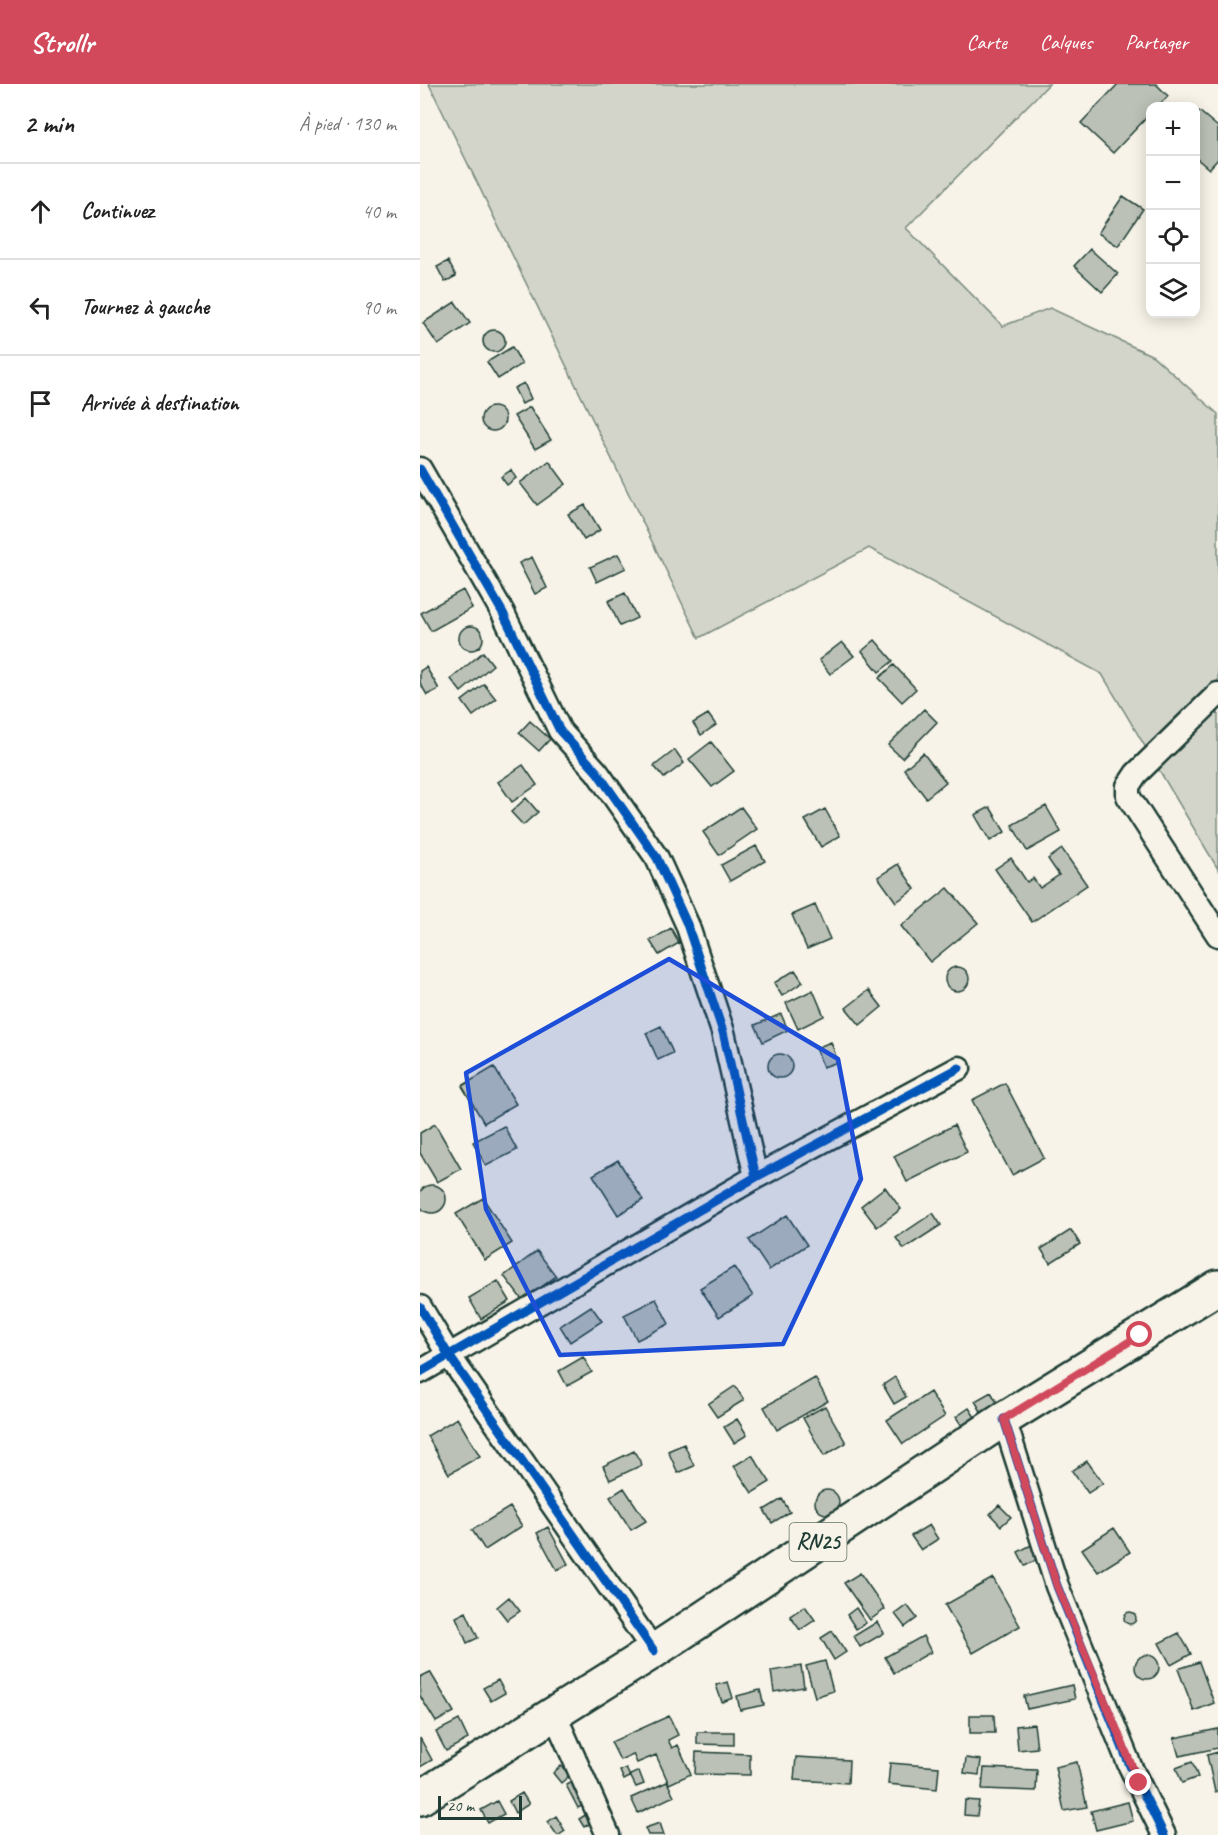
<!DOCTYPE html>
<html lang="fr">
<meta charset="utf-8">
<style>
:root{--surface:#fff;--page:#f6f6f6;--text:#222;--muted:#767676;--line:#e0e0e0;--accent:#d1495b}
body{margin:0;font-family:Caveat,sans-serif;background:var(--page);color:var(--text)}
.controls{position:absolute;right:18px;top:18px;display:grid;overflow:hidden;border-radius:12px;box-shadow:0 3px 15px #0003}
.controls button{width:54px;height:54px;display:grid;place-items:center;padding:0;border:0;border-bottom:2px solid var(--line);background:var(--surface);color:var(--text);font:30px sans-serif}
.scale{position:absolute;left:18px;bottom:15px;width:84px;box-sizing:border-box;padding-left:6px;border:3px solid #1f3d34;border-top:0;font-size:16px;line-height:21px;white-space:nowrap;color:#1f3d34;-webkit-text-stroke:4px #f7f3e8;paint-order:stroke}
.stop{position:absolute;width:18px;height:18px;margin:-14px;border:4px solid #d1495b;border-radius:50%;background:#fff}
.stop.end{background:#d1495b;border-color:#fff;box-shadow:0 2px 6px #0008}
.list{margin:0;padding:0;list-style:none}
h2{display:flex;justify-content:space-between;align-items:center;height:78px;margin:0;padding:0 24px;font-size:26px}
h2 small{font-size:20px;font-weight:400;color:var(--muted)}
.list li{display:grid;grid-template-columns:39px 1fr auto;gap:18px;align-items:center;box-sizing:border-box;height:96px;padding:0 24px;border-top:2px solid var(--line)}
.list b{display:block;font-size:22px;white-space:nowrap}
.list em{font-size:20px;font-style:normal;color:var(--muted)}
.icon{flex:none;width:33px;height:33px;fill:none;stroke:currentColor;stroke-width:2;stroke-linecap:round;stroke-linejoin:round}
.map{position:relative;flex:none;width:798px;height:1751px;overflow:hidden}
header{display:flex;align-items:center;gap:36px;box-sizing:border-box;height:84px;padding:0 30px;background:var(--accent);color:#fff}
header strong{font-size:28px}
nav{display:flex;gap:33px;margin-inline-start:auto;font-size:21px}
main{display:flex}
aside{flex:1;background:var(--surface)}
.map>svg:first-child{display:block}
.green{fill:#d3d5ca;stroke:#79897f;stroke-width:1.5}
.building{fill:#bbc1b6;stroke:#1f3d34;stroke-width:1.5}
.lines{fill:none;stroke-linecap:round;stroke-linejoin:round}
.street-casing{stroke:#1f3d34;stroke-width:27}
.primary-casing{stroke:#1f3d34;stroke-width:38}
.street{stroke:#f7f3e8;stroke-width:22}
.primary{stroke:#f7f3e8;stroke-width:33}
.cycleway-casing{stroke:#f7f3e8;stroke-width:13}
.cycleway{stroke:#0057b8;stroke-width:9}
.route{stroke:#d1495b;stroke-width:8}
.marked{fill:#1d4ed8;fill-opacity:0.2;stroke:#1d4ed8;stroke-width:4.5;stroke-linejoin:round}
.labels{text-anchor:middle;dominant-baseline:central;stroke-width:6;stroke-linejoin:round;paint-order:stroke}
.shield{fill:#f7f3e8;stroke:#60746a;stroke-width:1.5}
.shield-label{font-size:22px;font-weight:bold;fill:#1f3d34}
</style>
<header>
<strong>Strollr</strong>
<nav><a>Carte</a><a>Calques</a><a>Partager</a></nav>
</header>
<main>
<aside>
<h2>2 min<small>À pied · 130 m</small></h2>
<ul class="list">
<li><svg class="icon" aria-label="ahead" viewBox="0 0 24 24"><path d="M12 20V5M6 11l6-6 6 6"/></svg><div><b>Continuez</b></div><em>40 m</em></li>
<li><svg class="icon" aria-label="left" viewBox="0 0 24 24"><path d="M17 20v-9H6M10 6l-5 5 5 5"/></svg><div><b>Tournez à gauche</b></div><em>90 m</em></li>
<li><svg class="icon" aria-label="arrive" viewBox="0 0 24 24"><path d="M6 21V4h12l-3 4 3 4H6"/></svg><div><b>Arrivée à destination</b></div></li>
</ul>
</aside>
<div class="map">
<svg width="798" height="1751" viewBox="0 0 798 1751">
<rect width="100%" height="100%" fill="#f7f3e8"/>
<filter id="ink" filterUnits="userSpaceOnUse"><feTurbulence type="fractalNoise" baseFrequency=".0167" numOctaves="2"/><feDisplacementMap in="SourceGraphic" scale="12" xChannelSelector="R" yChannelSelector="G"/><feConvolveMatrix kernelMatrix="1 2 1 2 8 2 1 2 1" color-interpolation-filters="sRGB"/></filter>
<g filter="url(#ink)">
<path class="green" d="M9,0H629L486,144L583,242L630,224L733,272L798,330V785L682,590L449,464L279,554Z"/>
<path class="building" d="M698,0H736L748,12L738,22H730V30L693,69L661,39Z
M779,27L798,43V75L789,85L776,74V31Z
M703,112L723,125L698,162L678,149Z
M670,165L698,190L682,208L654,182Z
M28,177L36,192L25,198L17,183Z
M35,218L50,239L18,261L3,239Z
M63 257a11 11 0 1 1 22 0a11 11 0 1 1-22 0Z
M92,263L102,280L78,295L67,278Z
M104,299L111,315L102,320L94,304Z
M110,323L131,356L115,365L94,332Z
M61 335a12 12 0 1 1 24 0a12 12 0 1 1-24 0Z
M129,377L146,400L117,421L100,399Z
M91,386L96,394L87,401L81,393Z
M165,421L180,446L164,456L148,430Z
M198,470L206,484L177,498L170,483Z
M112,473L127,504L115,510L99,479Z
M43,506L52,524L11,547L1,529Z
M205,509L217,534L200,542L188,517Z
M39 554a12 12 0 1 1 24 0a12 12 0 1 1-24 0Z
M455,556L473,577L459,588L442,567Z
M422,558L434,572L410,590L399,576Z
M63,568L73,581L41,608L31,595Z
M474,581L496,605L482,618L459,594Z
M6,583L19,605L7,611L0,599V587Z
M64,600L76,615L53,632L42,617Z
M504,625L517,638L482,674L468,661Z
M288,630L296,641L281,651L273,639Z
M110,637L130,655L119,667L99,649Z
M291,658L314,687L292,703L269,675Z
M255,666L264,679L244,694L234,682Z
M503,669L526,698L506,714L484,685Z
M103,681L117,701L92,718L78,698Z
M106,714L118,728L103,741L91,728Z
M626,722L641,748L607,767L592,741Z
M321,723L337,745L299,771L283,748Z
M570,723L585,748L570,757L555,731Z
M405,725L420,752L401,763L385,736Z
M336,762L345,777L310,797L301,781Z
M642,765L667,801L612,838L575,785L591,774L607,798L613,794L620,804L639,791L628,775Z
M478,780L495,805L476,818L458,793Z
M528,804L558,839L510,878L481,842Z
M395,821L410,855L387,865L372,831Z
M251,844L259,859L239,871L230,857Z
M525 895a12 12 0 1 1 24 0a12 12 0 1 1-24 0Z
M375,886L383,898L362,912L354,899Z
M393,906L404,932L378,945L366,919Z
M449,906L462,923L440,941L426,924Z
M361,930L368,946L343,958L335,941Z
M241,942L253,969L238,976L226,949Z
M411,958L418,978L403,983L396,964Z
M348 982a12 12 0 1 1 24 0a12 12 0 1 1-24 0Z
M74,983L96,1020L64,1039L42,1002Z
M585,999L624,1074L592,1091L552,1016Z
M15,1040L41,1085L17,1098L0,1069V1049Z
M534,1041L547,1068L487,1098L474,1072Z
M84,1042L97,1066L66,1082L53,1058Z
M198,1076L223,1116L198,1131L173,1091Z
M-2 1115a14 14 0 1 1 28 0a14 14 0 1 1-28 0Z
M465,1103L481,1125L457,1143L441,1122Z
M63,1114L92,1159L65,1176L36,1130Z
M513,1129L521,1141L484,1165L476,1154Z
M367,1131L387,1161L349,1186L329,1156Z
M651,1146L660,1160L630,1179L621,1165Z
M117,1167L136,1192L103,1217L84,1192Z
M314,1183L333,1212L299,1233L280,1204Z
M78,1197L90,1217L61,1235L49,1214Z
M236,1215L249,1240L217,1256L204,1231Z
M171,1222L182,1237L150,1258L140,1242Z
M163,1273L172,1288L147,1302L139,1287Z
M475,1293L486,1313L474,1320L463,1301Z
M395,1294L408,1317L357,1346L344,1323Z
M315,1302L324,1316L297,1333L288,1320Z
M510,1308L525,1332L483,1360L467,1336Z
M571,1308L582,1327L566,1336L555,1317Z
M405,1322L426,1359L404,1372L383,1334Z
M549,1324L559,1339L546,1348L536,1333Z
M37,1334L60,1372L29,1390L7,1352Z
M317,1335L327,1351L314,1359L304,1343Z
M264,1360L274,1382L258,1389L248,1367Z
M214,1367L222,1381L190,1396L183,1382Z
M332,1371L350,1398L332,1409L314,1382Z
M667,1377L683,1399L668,1409L652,1387Z
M204,1404L226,1437L211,1446L190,1413Z
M395 1418a12 12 0 1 1 24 0a12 12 0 1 1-24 0Z
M362,1415L370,1428L352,1439L344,1426Z
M579,1421L591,1433L581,1442L570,1430Z
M90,1423L102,1442L65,1466L52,1446Z
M509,1441L518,1455L501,1466L491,1452Z
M128,1443L148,1480L137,1486L117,1449Z
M694,1444L710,1468L678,1488L662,1465Z
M613,1460L620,1474L605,1482L598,1468Z
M440,1489L465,1525L450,1536L424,1499Z
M573,1494L600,1542L553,1569L525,1521Z
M89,1513L100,1527L87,1536L77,1523Z
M487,1521L497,1534L485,1543L475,1530Z
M385,1522L395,1536L380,1546L370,1532Z
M436,1524L446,1539L436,1545L427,1531Z
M704 1534a6 6 0 1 1 12 0a6 6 0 1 1-12 0Z
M46,1528L58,1554L47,1559L36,1533Z
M457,1538L464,1549L440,1563L434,1552Z
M412,1547L426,1568L414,1576L401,1554Z
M759,1549L771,1570L751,1581L739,1559Z
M503,1552L511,1568L474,1589L465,1573Z
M715 1583a12 12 0 1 1 24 0a12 12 0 1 1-24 0Z
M405,1577L413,1607L395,1613L386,1582Z
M779,1578L794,1619L774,1627L758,1585Z
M381,1582L384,1603L354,1608L351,1587Z
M10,1588L34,1628L16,1638L0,1612V1593Z
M78,1596L85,1609L71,1617L63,1604Z
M308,1598L313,1614L302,1618L296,1601Z
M652,1601L655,1615L607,1625L604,1612Z
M340,1606L344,1621L320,1626L317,1612Z
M550,1631H574L575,1649H550Z
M249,1632L258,1651L248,1656L252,1664L258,1661L271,1690L249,1700L236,1671L217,1679L213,1670L200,1676L191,1658Z
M39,1636L48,1655L26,1667L16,1648Z
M614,1640L617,1664L598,1666L596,1642Z
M798,1645V1664L759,1672L754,1654Z
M277,1648H314V1661L277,1660Z
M0,1654L12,1676L0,1683Z
M276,1668L330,1670V1691L275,1690Z
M798,1668V1707L795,1708L787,1671Z
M376,1673L429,1676L428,1699L374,1696Z
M546,1674L561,1676L559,1691L544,1689Z
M657,1678L667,1723L644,1727L635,1683Z
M772,1678L778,1693L762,1699L756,1684Z
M470,1679L519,1683L517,1705L468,1700Z
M141,1682L150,1691L141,1699L133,1689Z
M206,1684L210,1693L204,1696L200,1687Z
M564,1684L617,1686L616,1707L562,1705Z
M219,1687L224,1700L216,1703L210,1691Z
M156,1695L169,1718L158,1724L146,1701Z
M247,1698L254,1712L218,1729L211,1714Z
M102,1709L109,1720L95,1729L89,1717Z
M545,1716L559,1717L557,1732L544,1731Z
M77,1717L84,1730L68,1739L61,1726Z
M708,1718L713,1737L676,1746L671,1727Z
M173,1726L178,1735L164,1743L159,1735Z
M136,1732L145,1747L139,1751H137L128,1738Z
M240,1739L244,1751H228L225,1744Z"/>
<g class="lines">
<g class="street-casing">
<path id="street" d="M0,385L83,529L140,647L177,688L237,774L267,840L303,948L336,1093
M798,610L716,690L708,702V712L798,851
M0,1223L28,1270L234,1567
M0,1288L336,1093L539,984
M584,1335L637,1502L710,1682L744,1751
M134,1629L188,1751"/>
</g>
<g class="primary-casing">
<path id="primary" d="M0,1714L234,1567L584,1335L798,1203"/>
</g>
<use href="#street" class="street"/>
<use href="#primary" class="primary"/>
<g class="cycleway-casing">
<path id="cycleway" d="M0,385L83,529L140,647L177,688L237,774L267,840L303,948L336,1093
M0,1223L28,1270L234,1567
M0,1288L336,1093L539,984
M584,1335L637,1502L710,1682L744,1751"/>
</g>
<use href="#cycleway" class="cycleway"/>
</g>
</g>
<g class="lines" filter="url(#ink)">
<path class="route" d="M719,1699L637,1502L584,1335L720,1251"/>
</g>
<path class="marked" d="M249,875L418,975L441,1095L363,1260L140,1271L66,1125L46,989Z"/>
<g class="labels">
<rect class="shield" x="369.5" y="1439" width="57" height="38" rx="4.5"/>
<g class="shield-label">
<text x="398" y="1458">RN25</text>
</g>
</g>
</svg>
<div class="controls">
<button>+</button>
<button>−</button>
<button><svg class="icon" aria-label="locate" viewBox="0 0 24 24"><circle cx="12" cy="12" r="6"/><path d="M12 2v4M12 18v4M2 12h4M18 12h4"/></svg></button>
<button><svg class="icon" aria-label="layers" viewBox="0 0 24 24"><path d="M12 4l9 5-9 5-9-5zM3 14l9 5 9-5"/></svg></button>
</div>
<div class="scale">20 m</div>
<div class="stop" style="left:720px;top:1251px"></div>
<div class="stop end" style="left:719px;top:1699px"></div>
</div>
</main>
